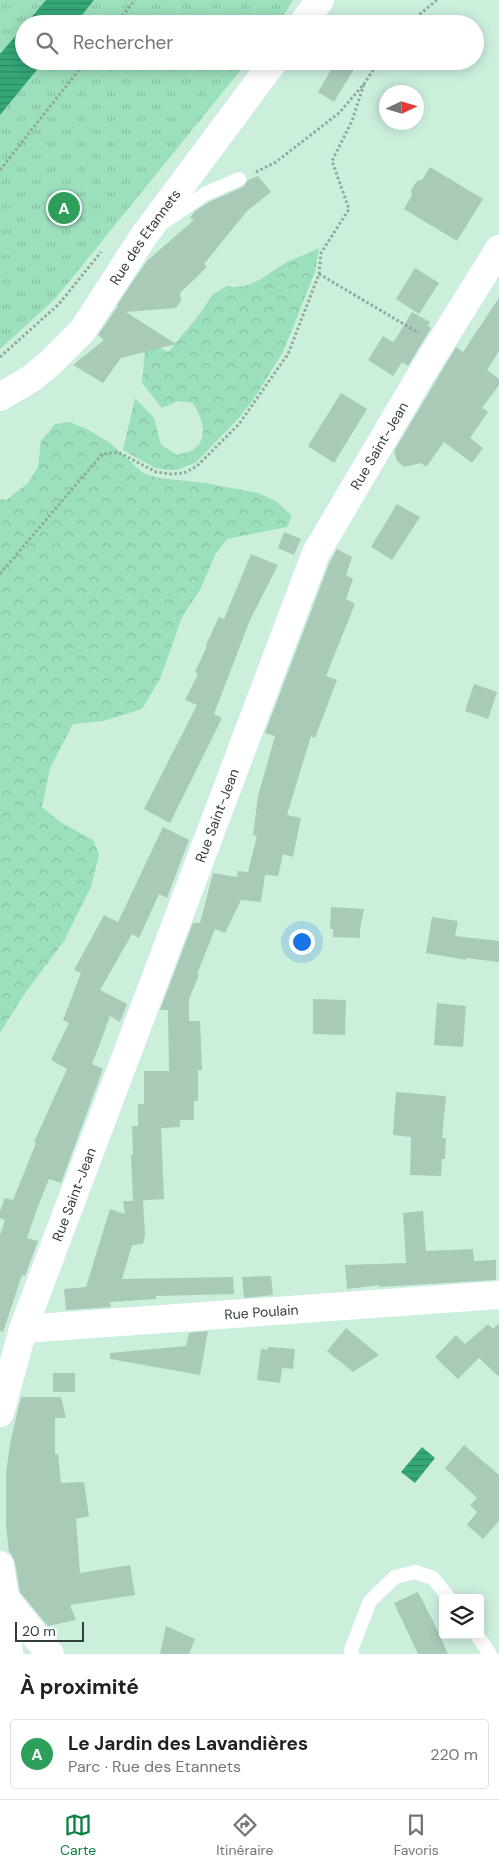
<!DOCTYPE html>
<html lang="fr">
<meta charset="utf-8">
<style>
:root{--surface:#fff;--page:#f6f6f6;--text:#202124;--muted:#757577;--line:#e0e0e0;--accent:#0b8043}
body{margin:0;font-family:"DM Sans",sans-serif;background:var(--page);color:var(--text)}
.controls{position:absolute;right:15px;bottom:15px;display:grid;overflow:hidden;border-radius:5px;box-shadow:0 2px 12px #0003}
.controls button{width:45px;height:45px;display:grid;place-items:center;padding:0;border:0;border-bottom:1px solid var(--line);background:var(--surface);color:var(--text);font:25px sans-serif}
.compass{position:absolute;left:379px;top:85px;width:45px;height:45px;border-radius:50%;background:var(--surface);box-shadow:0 2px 12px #0003;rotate:86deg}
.scale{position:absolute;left:15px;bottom:12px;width:69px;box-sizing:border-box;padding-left:5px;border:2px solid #313f37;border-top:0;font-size:14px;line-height:18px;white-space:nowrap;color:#313f37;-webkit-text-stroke:4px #fff;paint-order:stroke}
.you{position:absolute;left:301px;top:941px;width:18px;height:18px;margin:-12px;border:4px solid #fff;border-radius:50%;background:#1a73e8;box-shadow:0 0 0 8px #1a73e833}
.badge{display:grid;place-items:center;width:32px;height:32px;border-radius:50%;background:var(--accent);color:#fff;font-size:16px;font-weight:700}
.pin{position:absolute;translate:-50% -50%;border:2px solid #fff;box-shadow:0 1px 5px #0006}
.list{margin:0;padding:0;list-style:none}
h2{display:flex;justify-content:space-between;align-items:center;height:65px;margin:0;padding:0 20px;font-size:21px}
h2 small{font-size:16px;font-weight:400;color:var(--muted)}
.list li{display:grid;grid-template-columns:32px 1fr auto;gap:15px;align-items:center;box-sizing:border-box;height:70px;margin:0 10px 10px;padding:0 10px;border:1px solid var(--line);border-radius:5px}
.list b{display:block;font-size:19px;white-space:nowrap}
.list p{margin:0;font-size:16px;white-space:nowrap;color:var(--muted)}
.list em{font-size:16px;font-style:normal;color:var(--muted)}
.icon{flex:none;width:28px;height:28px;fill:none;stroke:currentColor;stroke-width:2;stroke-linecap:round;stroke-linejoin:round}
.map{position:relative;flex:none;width:499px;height:1654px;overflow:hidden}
.search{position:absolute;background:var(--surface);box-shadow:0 2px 12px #0003;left:15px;right:15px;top:15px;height:55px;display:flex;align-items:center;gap:12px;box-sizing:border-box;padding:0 18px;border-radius:28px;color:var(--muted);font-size:19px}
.sheet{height:145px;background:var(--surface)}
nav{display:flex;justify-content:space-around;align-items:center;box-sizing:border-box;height:70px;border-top:1px solid var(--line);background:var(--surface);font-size:14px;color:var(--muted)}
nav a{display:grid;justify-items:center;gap:2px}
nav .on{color:var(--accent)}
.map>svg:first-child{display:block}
.forest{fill:url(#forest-crowns)}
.park{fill:url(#park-tufts)}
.water{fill:url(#water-rules)}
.building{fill:#a8cab7}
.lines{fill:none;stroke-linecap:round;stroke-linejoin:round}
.path{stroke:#8fa99b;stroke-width:3;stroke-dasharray:2.5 2.5;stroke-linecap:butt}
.service{stroke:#fff;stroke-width:14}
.minor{stroke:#fff;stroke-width:28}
.tertiary{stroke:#fff;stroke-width:28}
.labels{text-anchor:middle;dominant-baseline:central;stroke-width:4.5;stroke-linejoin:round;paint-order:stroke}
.street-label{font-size:14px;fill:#313f37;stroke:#fff}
</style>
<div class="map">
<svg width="499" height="1654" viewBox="0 0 499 1654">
<defs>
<pattern id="forest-crowns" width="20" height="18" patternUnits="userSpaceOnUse" patternTransform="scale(1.25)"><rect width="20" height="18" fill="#9bdfbc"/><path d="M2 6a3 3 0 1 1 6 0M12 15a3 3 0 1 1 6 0" fill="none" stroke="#86c0a2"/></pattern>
<pattern id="park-tufts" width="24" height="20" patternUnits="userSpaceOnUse" patternTransform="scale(1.25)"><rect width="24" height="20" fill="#9bdfbc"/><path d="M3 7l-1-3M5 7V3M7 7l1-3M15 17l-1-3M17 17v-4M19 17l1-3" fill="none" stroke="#86c0a2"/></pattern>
<pattern id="water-rules" width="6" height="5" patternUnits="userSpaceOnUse" patternTransform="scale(1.25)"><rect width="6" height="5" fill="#35a778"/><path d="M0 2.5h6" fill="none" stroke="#2d8963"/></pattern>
</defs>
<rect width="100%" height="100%" fill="#ccefdc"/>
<path class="forest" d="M319,248L315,272L283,352L253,400L237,420L203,455L195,463L177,470H168L155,468L123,450L135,398L154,418L161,445L178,455C183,453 190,452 193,450C210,438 202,418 193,403L178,401L162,408L142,383L145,350L150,343L168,352L199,315L213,294L227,286C251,292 270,271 289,261C299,257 309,253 319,248Z
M69,422L87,429L110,443L143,473L159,478L205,483L258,493L277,502L292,516L287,527L227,539L215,555L201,588L182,617L160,679L142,709L103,721L73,724L50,768L42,807L60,822L93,840L99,855L91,887L64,941L23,996L0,1033V499L6,500L27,484L38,467L41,441L55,424Z"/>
<path class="park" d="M0,0H293L278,24H24V61H248L55,299L0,349Z"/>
<path class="water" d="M46,0H94L75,24H26Z
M24,26V61H44L0,115V54Z
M422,1447L435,1458L415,1483L401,1472Z"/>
<path class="building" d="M336,61H359L334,102L318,92Z
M430,167L483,199L457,241L404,209L412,195L411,190L417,181L422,180Z
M258,176L271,192L247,211L204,264L207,267L180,293L181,301L176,308L126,312L176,344L121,358L103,383L73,365L104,340L98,335L118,306L120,308L117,305L140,271L148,260L194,220L190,218L195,211L209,202L243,187L248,180Z
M415,268L439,283L419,314L396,299Z
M499,298V351L487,370L499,379V385L482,408L488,412L470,438L483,448L472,463L444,442L426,467L421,463L404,467L397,461L394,451L456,347L463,352Z
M412,312L430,322L428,326L431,328L408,366L402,362L393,376L368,360L383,336L393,342L395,340Z
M341,393L367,409L334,463L308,446Z
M397,504L420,517L392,560L371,547Z
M284,532L301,539L294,555L278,548Z
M337,549L352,557L346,575L353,579L346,599L355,604L326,676L337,680L315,738L311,736L287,815L301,818L293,857L283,854L278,876L265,875L261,902L241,900L225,933L215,929L197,974L199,975L189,999V1021H200L202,1070H198V1101H194V1120H180V1127L161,1128L164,1199L133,1201L143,1200L145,1235L143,1244L132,1245L122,1279L233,1277L234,1294L156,1296V1299L110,1302L111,1307L66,1310L64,1289L86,1287L110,1209L125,1214L123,1201H133L131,1155H133L132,1126H138V1104H144V1071H169L168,1010H160L193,923H200L213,873L237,877L238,871L248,872L257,836L253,835L258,796L275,736L265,733L329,564Z
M251,554L278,565L250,620L214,714L222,718L170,823L144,809L197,705L185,700L198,674L195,672L207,646L206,645L219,617L224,619Z
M474,684L497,692L488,719L465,711Z
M163,827L189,840L167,898L159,894L139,938L132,934L100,990L127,1004L120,1022L110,1016L102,1038L92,1064L103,1069L61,1183L49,1179L37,1209L27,1238L38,1241L25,1276L22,1275L3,1332L0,1331V1235L5,1220L0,1218V1211L5,1198L13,1200L36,1143L34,1142L67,1069L51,1060L69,1023L63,1020L81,973L74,970L104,915L118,922Z
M331,907L364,909L360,929V938L333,937V929H330Z
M432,917L458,921L455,936L499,941V962L466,958V960L426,953Z
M313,999L346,1000L345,1035L313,1034Z
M437,1003L466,1006L463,1047L434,1045Z
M396,1092L446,1096L442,1138H446L445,1159H442L441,1176L410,1175L411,1137L393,1135Z
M423,1211L426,1251L473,1249L474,1261L496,1260V1280L378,1287L380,1285L347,1289L345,1265L406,1263L403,1213Z
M271,1276L273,1295L244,1298L242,1277Z
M499,1323V1377L479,1358L458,1379L435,1357L456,1335L465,1344L488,1324L493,1329Z
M346,1328L379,1355L353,1372L327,1351Z
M208,1331L200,1375L110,1359V1353L186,1346L189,1333Z
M268,1347L295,1349L293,1369L282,1368L280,1383L257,1380L261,1349L267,1350Z
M53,1373H75V1392H53Z
M21,1397H61L66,1418H55V1454H58L61,1483L84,1482L89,1516L76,1519L80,1573L130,1565L135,1595L70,1605L76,1620L48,1626L20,1592L15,1563L12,1556L9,1552L6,1525V1474L10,1443Z
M464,1445L499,1475V1521L483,1539L467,1525L477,1512L470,1505L477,1498L445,1468Z
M418,1592L432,1619L448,1654H418L394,1603Z
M166,1626L195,1639L189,1654H160Z"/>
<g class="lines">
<path class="path" d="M116,24L135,0
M408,24L437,0
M0,170L86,61
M256,172L276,162L339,113L364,84L379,61
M319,274L419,333
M0,357L59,304L101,252
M0,574L102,454L118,452L156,472L171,474L184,473L197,466L239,424L288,354L319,274L321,253L349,209L332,161L352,121L364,84"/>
<path class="service" d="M164,222L205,194L239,179
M477,1635L490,1654
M352,1654L351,1650L370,1601L395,1577L415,1572L433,1578L449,1598"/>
<g class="minor">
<path d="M302,24L320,0"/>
<path id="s1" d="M0,397L32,378L50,363L83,330L143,237L274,61"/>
<path id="s2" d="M23,1329L499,1295"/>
<path d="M5,1598L50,1654"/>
</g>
<g class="tertiary">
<path id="s3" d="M0,1413L23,1329L316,553L422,373L499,249"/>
<path d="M0,1565L5,1598L9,1654"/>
</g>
</g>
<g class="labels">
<g class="street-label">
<text stroke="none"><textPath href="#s1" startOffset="219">Rue des Etannets</textPath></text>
<text stroke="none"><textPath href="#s3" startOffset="1041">Rue Saint-Jean</textPath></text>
<text stroke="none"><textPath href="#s3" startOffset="636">Rue Saint-Jean</textPath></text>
<text stroke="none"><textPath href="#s3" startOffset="231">Rue Saint-Jean</textPath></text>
<text stroke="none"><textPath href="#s2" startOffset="239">Rue Poulain</textPath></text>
</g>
</g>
</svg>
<div class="controls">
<button><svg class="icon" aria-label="layers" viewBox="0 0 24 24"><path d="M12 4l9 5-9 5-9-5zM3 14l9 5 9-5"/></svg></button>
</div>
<svg class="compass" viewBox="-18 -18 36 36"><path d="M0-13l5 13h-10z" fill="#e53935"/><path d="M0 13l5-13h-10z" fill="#757577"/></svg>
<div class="scale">20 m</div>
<div class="you"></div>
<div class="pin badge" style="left:64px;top:208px;background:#2e9e5b">A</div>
<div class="search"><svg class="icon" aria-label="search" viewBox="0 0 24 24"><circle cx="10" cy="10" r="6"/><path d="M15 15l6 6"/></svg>Rechercher</div>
</div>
<section class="sheet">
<h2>À proximité<small></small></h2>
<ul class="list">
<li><span class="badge" style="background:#2e9e5b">A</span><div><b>Le Jardin des Lavandières</b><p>Parc · Rue des Etannets</p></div><em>220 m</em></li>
</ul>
</section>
<nav>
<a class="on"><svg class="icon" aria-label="map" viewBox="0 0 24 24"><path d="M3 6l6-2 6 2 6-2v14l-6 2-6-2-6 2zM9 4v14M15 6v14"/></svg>Carte</a>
<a><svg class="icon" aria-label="directions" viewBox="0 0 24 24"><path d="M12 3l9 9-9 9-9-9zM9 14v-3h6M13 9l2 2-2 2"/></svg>Itinéraire</a>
<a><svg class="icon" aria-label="saved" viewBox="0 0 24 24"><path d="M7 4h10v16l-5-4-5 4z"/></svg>Favoris</a>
</nav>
